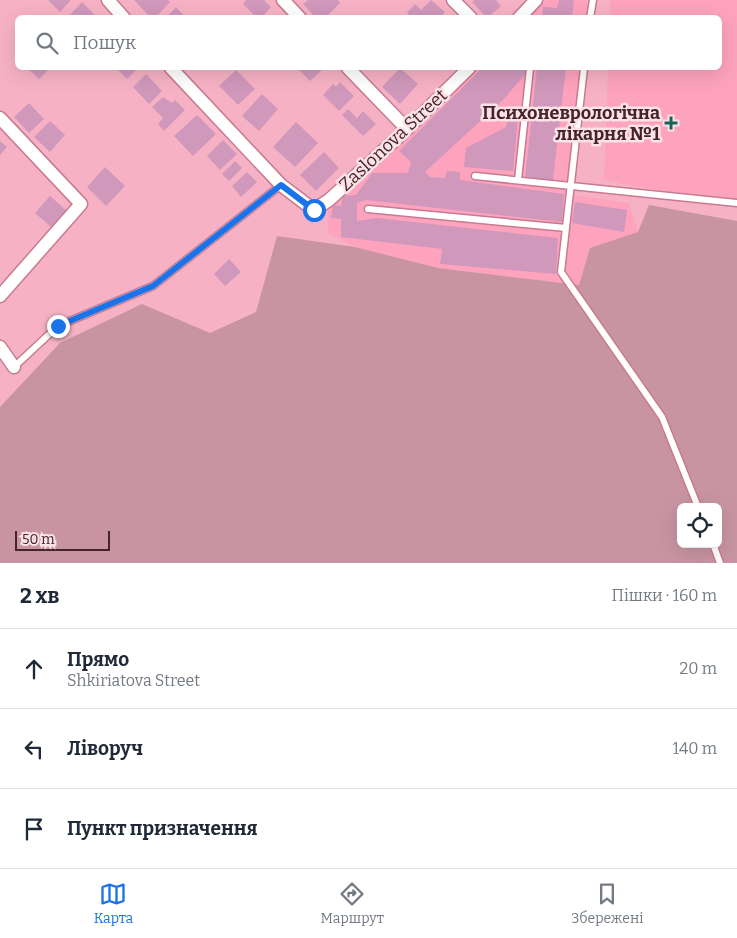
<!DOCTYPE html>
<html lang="uk">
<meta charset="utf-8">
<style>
:root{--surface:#fff;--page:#f6f6f7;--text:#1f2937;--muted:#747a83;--line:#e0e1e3;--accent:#1a73e8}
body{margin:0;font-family:Bitter,serif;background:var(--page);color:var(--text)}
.controls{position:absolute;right:15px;bottom:15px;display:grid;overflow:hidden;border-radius:8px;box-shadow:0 5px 20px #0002}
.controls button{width:45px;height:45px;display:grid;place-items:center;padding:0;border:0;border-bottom:1px solid var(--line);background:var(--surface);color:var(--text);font:25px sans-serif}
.scale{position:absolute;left:15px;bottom:12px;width:95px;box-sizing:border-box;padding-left:5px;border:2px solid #43232c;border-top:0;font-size:14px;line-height:18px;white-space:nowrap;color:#43232c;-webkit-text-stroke:4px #fce1e7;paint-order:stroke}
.stop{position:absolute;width:15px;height:15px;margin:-11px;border:4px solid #1a73e8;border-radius:50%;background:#fff}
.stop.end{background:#1a73e8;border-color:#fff;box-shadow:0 1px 5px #0008}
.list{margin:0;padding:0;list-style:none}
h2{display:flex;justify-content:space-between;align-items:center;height:65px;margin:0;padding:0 20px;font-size:21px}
h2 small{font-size:16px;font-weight:400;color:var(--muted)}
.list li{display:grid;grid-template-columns:32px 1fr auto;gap:15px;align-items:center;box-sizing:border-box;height:80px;padding:0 20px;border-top:1px solid var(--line)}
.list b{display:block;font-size:19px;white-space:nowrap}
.list p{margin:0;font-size:16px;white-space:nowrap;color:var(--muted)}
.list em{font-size:16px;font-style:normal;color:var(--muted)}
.icon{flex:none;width:28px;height:28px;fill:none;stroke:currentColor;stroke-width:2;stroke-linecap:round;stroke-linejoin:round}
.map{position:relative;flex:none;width:737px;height:563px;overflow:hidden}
.search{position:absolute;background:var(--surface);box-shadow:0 5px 20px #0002;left:15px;right:15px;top:15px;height:55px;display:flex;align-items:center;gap:12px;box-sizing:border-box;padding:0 18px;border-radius:8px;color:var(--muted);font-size:19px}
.sheet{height:305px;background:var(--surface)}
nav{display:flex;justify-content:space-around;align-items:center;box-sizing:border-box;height:70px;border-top:1px solid var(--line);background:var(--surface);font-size:14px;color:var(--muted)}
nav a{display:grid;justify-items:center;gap:2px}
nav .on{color:var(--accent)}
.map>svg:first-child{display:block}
.built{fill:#fea3bd}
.green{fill:#c894a2;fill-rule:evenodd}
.building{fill:#d098bb}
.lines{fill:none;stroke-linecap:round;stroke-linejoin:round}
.lane-casing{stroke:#c87a90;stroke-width:9}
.street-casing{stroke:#c87a90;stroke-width:15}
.lane{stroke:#fff;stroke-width:6}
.street{stroke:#fff;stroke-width:12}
.route{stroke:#1a73e8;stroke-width:6}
.poi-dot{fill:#196258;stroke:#fce1e7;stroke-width:2}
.labels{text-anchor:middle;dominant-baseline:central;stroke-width:5;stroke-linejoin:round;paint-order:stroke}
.poi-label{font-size:18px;font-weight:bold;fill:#43232c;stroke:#fce1e7;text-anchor:end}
.street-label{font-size:18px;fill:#43232c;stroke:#fce1e7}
</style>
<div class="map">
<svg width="737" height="563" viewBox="0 0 737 563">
<rect width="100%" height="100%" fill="#f6b2c4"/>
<path class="built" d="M545,0H586L588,6L587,17L527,18Z
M610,0H737V203L622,184L604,179L608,68H720V18L610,17Z
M478,68H581L567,194L629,203L638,232L590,248L579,285L438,268L355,247L328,233V207L348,185L389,156Z"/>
<path class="green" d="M649,205L737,221V563H0V407L60,343L142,304L210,333L256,312L277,236L355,247L438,268L579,285L590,248L638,232ZM681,507H718V544H681Z"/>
<path class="building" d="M48,0H71L60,12Z
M134,0H168L170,2L155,18H151Z
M246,0H264L271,7L261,18H257L243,4Z
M308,0H338L340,3L325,18H316L303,4Z
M431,0L445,12L440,18H412L407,13L415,4L421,10Z
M474,0H496L501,6L487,18L472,2Z
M559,0H574L572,18H542L543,7L557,8Z
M82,2L98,18H67Z
M176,7L186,18H166Z
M27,68H50L39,79Z
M116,68H138L127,79Z
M297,68H324L310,81Z
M400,68L418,84L400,104L382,87Z
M482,68H522L527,72L504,99L425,172L430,177L445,178L447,171L460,172V180L564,194L562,222L366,200L357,203V221L377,218L558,238L556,274L440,264L442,249L341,237V219L331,218L333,205L341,206L343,196L356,195L372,173H408L411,162L399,151Z
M537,68H566L553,180L525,178Z
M236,70L255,89L238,105L219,86Z
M146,74L162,91L149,104L133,87Z
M340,82L354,96L339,111L323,95L333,84L336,87Z
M262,94L278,109L259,131L242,116Z
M163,97L172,103L175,100L185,110L164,131L158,124L163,118L152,107Z
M29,103L44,119L29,133L14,117Z
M348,109L357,118L363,111L376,124L363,136L342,115Z
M197,115L216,134L193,156L174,136Z
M508,116L518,117L513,171L464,167L466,148L506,127Z
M50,121L65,135L50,152L34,137Z
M296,122L318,143L295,167L273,147Z
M223,140L237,154L220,170L207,156Z
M0,141L7,147L0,155Z
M324,152L339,168L316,191L300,175Z
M235,161L242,168L229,181L222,174Z
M105,167L125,186L106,206L87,187Z
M247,172L257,182L241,197L232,186Z
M50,196L66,210L51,227L35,213Z
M575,202L627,210L624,232L572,223Z
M229,259L241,272L225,286L214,274Z"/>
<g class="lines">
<g class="lane-casing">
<path id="lane" d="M590,18L593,0
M584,68L561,272L662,417L698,507
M475,176L737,203
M518,180L530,68
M368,209L566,228
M14,367L58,326L153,286L281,185
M713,544L720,563"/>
</g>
<g class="street-casing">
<path id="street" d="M108,0L124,18
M283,0L300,18
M453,0L471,18
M519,18L536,0
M171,68L281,185L314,210L329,200L407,129L469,68
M348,68L407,129
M0,118L81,204L0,296
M0,347L14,367"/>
</g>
<use href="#lane" class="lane"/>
<use href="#street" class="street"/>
</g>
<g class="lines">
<path class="route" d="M58,326L153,286L281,185L314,210"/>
</g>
<path class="poi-dot" d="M668.5 115.5h5v5h5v5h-5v5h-5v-5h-5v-5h5z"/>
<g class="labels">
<g class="poi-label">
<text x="660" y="113">Психоневрологічна<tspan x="660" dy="21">лікарня №1</tspan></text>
</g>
<g class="street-label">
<text transform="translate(393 140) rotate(-43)">Zaslonova Street</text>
</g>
</g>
</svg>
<div class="controls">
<button><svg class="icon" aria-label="locate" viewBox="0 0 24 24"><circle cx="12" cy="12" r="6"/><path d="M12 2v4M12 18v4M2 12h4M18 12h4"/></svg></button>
</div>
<div class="scale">50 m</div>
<div class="stop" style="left:314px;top:210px"></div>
<div class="stop end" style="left:58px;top:326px"></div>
<div class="search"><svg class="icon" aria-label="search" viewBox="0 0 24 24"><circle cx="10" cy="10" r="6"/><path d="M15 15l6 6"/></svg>Пошук</div>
</div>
<section class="sheet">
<h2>2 хв<small>Пішки · 160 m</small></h2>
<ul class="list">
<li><svg class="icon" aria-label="ahead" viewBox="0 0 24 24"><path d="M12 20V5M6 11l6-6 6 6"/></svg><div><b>Прямо</b><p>Shkiriatova Street</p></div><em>20 m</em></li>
<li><svg class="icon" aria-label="left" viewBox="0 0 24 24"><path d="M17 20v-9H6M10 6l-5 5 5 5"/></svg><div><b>Ліворуч</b></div><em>140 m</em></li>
<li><svg class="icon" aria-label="arrive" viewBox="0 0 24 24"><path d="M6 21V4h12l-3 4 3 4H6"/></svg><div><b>Пункт призначення</b></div></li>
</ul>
</section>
<nav>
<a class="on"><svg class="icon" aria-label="map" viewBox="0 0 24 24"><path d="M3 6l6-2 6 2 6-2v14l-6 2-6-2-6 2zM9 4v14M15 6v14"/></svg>Карта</a>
<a><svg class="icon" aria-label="directions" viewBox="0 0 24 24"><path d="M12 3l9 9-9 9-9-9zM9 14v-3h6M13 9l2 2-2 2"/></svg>Маршрут</a>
<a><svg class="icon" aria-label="saved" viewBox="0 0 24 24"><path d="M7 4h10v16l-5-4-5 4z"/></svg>Збережені</a>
</nav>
